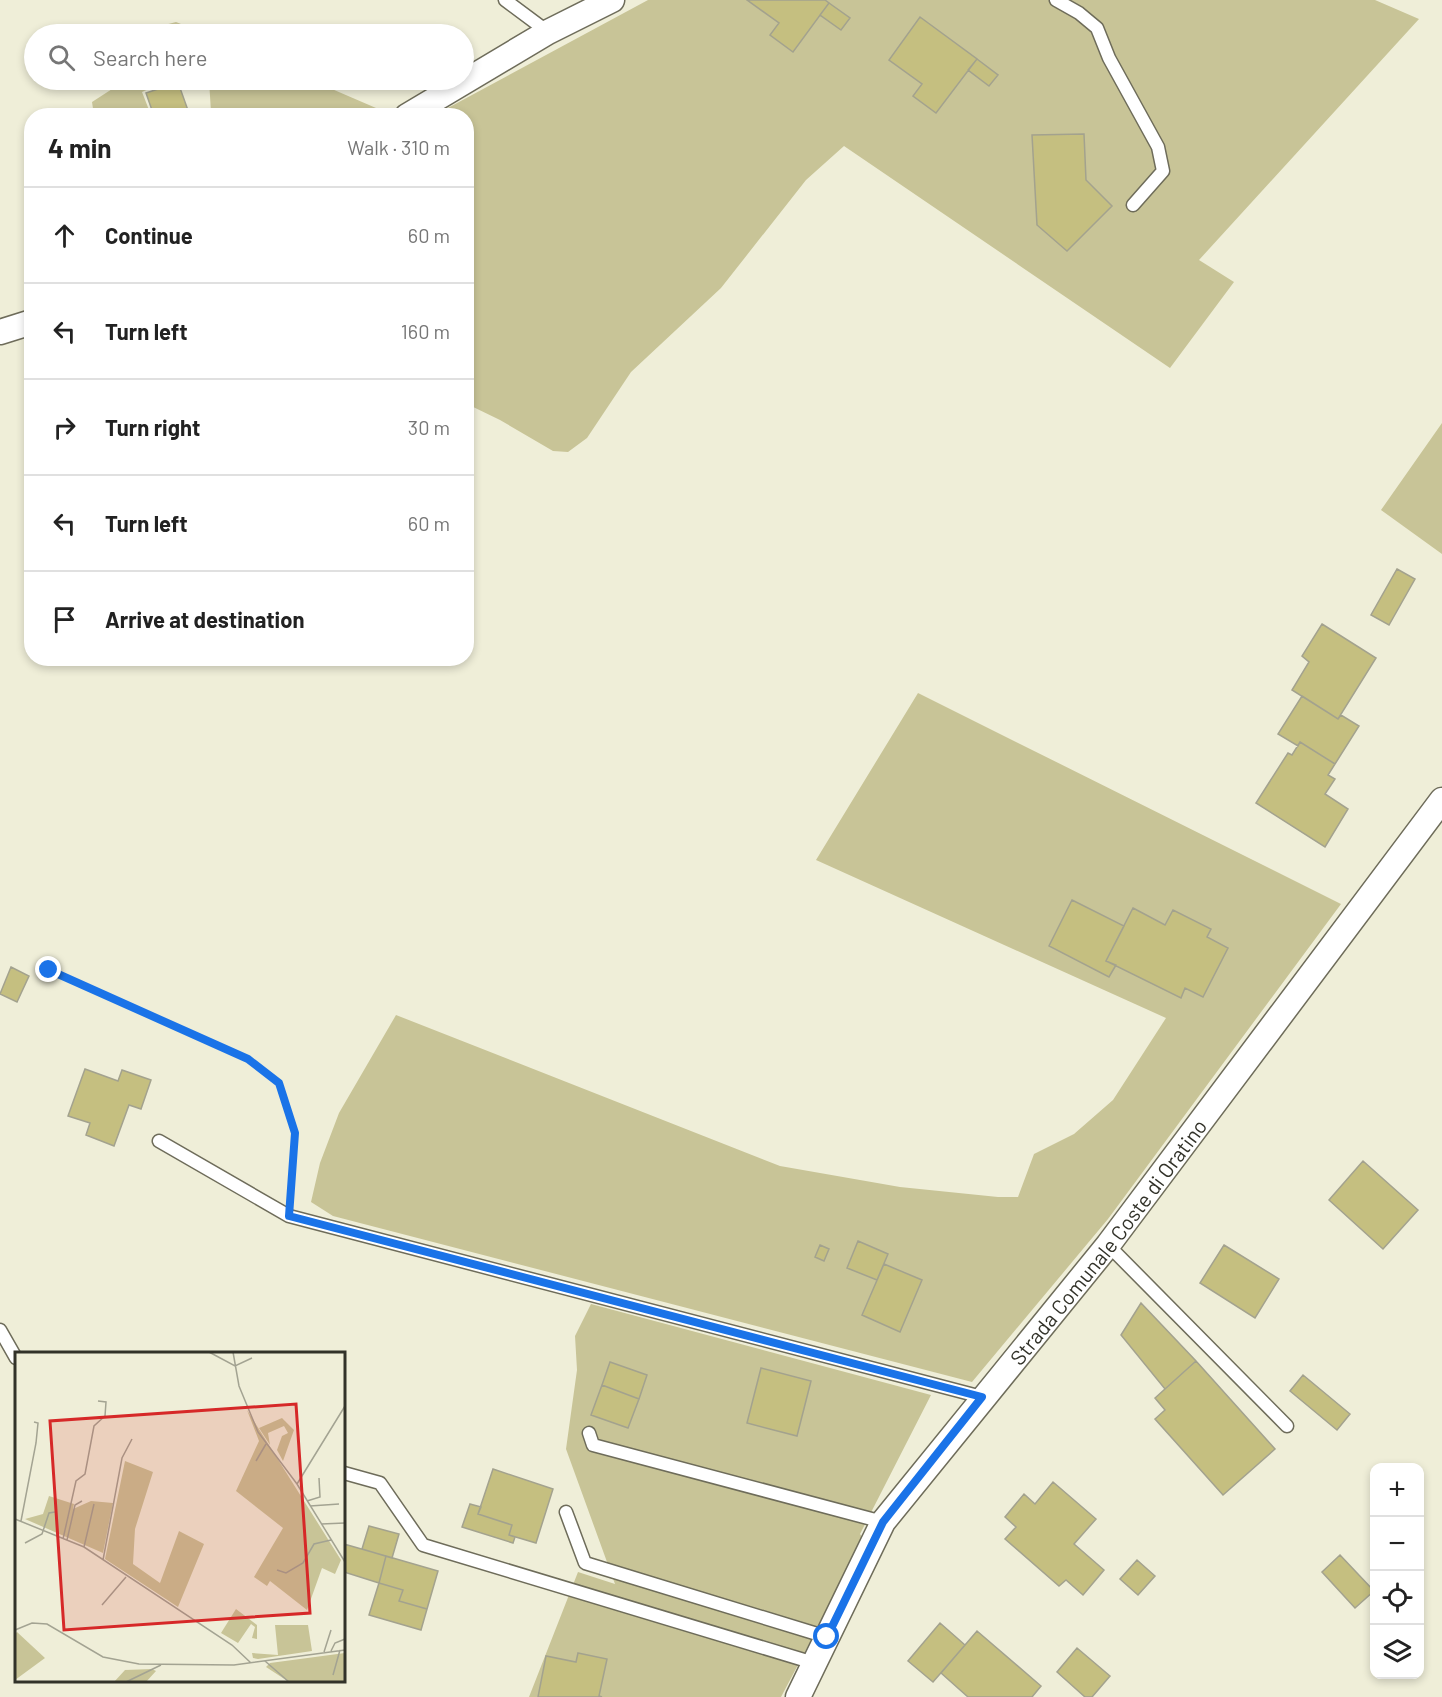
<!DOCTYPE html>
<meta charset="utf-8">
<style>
:root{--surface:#fff;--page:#f2f2f2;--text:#222;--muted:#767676;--line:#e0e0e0}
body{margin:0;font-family:Barlow,sans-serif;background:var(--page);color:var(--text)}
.controls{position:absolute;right:18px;bottom:18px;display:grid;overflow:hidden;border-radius:12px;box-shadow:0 3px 9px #0003}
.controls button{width:54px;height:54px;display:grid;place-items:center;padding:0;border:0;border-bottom:2px solid var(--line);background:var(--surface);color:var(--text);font:30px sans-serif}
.stop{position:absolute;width:18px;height:18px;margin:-14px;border:4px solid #1a73e8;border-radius:50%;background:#fff}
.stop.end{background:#1a73e8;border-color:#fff;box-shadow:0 2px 6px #0008}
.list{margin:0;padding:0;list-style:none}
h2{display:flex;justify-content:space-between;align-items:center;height:78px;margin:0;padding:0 24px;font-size:26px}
h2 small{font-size:20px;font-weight:400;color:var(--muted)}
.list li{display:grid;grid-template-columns:39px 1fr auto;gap:18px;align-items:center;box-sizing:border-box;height:96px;padding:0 24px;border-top:2px solid var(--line)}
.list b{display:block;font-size:22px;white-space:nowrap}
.list em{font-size:20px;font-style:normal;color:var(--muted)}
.icon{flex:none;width:33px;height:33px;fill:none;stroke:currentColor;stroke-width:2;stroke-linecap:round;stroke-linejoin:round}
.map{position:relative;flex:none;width:1442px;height:1697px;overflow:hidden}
.search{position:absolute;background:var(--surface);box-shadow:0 3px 9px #0003;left:24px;top:24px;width:450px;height:66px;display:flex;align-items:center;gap:15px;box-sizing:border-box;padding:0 21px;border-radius:33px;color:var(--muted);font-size:22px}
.panel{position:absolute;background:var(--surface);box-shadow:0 3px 9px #0003;left:24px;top:108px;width:450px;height:558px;border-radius:24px}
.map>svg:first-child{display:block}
.green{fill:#c8c497}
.building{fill:#c5bf80;stroke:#a3a28e;stroke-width:1.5}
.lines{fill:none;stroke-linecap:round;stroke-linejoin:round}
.lane-casing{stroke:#6e6c5a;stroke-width:15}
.street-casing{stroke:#6e6c5a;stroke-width:27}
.path{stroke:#908f80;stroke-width:4;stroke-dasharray:1.5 4.5;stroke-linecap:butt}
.lane{stroke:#fff;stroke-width:12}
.street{stroke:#fff;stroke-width:24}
.route{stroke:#1a73e8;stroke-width:8}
.labels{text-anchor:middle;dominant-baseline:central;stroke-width:4.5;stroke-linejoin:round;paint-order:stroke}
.street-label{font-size:21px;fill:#323229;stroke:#fcfbe5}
.inset-road{fill:none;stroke:#a3a392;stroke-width:1.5}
.view{fill:#d62828;fill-opacity:0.15;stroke:#d62828;stroke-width:3}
.inset-edge{fill:none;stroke:#323229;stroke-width:3}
</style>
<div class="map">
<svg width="1442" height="1697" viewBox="0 0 1442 1697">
<rect width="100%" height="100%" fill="#efeed8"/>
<path class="green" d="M648,0H1375L1419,19L1199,260L1234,282L1170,368L844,146L806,180L721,288L631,372L587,438L568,452L553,451L500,420L467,404L466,116H433Z
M176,22L206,34H141L142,31Z
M126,80H168L142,92L151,115H94L92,102Z
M209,80H311L383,111L377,116L220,115L211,112Z
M1442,423V554L1381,510Z
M918,693L1341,904L1108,1219L972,1382L333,1216L311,1202L320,1163L339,1113L396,1015L780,1166L900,1187L998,1197H1018L1034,1154L1074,1134L1113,1100L1166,1018L816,860Z
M591,1304L931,1395L860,1534L864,1540L781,1697H529L578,1572L615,1584L566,1449L577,1370L575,1336Z"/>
<path class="building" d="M747,0H825L829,3L793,52L770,35L779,23Z
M829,3L850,18L841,30L820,15Z
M920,17L977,59L936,113L913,96L922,84L889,60Z
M977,59L998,75L989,86L968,70Z
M161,80H188L190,84L180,88L190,116H162L161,113L154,116L146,93L164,87Z
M1084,134L1086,180L1112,206L1067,251L1037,225L1032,135Z
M1397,569L1415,579L1389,625L1371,615Z
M1322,624L1376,658L1338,719L1292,690L1309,662L1302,656Z
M1302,696L1338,719L1341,715L1359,726L1335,764L1300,742L1298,746L1278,734Z
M1300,742L1335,764L1328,775L1335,779L1325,794L1348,809L1325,847L1256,803L1288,753L1292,755Z
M1072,900L1124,926L1106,961L1116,965L1109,977L1049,946Z
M1133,908L1165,925L1173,910L1211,929L1207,937L1228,948L1203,997L1185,988L1181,998L1106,961Z
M11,967L29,976L17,1002L0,994Z
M85,1069L118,1081L122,1070L151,1080L141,1109L129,1105L114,1146L86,1135L90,1123L68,1116Z
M1363,1161L1418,1210L1383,1249L1329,1200Z
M858,1241L888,1254L877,1280L847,1268Z
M820,1245L829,1249L824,1261L815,1257Z
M1224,1245L1279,1279L1255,1318L1200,1283Z
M884,1264L922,1280L900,1332L862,1315Z
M1141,1303L1196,1361L1165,1389L1121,1335Z
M1196,1361L1275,1449L1223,1495L1155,1419L1165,1410L1155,1398Z
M610,1362L647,1375L639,1399L602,1385Z
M761,1368L811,1381L797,1436L747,1423Z
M1303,1375L1350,1414L1337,1430L1290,1391Z
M602,1385L639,1399L628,1428L591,1415Z
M493,1469L553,1489L536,1543L509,1535L512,1525L478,1514Z
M1053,1482L1096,1519L1074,1544L1104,1570L1083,1595L1066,1580L1059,1586L1005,1539L1016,1527L1005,1517L1024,1494L1035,1504Z
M470,1504L481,1507L478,1514L512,1525L509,1535L515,1537L513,1543L462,1527Z
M369,1526L399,1534L392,1558L362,1549Z
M344,1544L386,1556L379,1583L344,1572Z
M1340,1555L1374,1591L1355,1608L1322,1572Z
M386,1556L438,1571L427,1609L399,1601L403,1590L379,1583Z
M1137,1560L1155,1576L1138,1595L1120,1579Z
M379,1583L403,1590L399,1601L427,1609L421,1630L369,1615Z
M940,1623L965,1645L933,1682L908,1661Z
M977,1631L1041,1686L1032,1697H968L941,1673Z
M1077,1648L1110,1676L1092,1697H1085L1057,1672Z
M578,1653L607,1659L599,1696L602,1697H538L546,1656L576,1662Z"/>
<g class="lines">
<g class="lane-casing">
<path id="lane" d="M505,0L548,32
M1056,0L1079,13L1097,28L1109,58L1158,147L1163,171L1133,205
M159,1141L289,1216L982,1397
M1108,1245L1287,1426
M0,1330L16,1358
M589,1433L593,1445L883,1522
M344,1473L380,1483L423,1545L814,1663
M566,1512L585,1563L827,1637"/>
</g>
<g class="street-casing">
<g id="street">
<path d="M407,116L548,32L612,0"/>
<path d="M0,332L32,322"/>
<path id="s1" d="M798,1697L883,1522L1108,1245L1442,800"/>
</g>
</g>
<path class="path" d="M49,970L248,1059L279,1083L295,1133L290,1194"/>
<use href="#lane" class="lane"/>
<use href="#street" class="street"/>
</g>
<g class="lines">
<path class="route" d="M49,970L248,1059L279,1083L295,1133L289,1216L982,1397L883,1522L827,1637"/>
</g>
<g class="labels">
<g class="street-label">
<text stroke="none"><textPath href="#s1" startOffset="554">Strada Comunale Coste di Oratino</textPath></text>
</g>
</g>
<g transform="translate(15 1352)">
<rect width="330" height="330" fill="#efeed8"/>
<path d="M232,58L326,208L320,222L307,216L292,258L255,229L252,234L239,225L268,176L221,139L244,89ZM267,66L279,78L268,109L262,98L267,84L273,81L269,74L253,81L255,93L244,76ZM110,109L138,120L120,177L118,212L145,231L164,179L189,192L163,255L90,207ZM34,144L59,152L58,157L76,149L98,151L88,201L10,167L28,162ZM221,257L242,273V287L237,286L240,275L236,272L223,291L206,281ZM260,273H293L297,299L243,307L238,306L237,301L263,303ZM2,280L30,306L0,328V282ZM330,301V330H274L251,315L255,311ZM137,317L141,319L131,330H99L110,318Z" fill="#c8c497"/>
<path class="inset-road" d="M194,0L220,14L237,6M218,0L224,34L243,80L282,132L330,210M241,109L251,92M282,132L330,54M292,149L305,145L304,126M295,154L324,152M0,167L69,195L217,293L236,311M6,169L21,91L23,71L19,70M306,172L330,171M48,187L61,129L70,122L79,74L90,64L91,50L83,49M52,188L60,153L67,149M10,191L27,182L34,161L40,160M69,195L79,152M88,208L107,106L117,87M262,218L271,221L288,211L299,192L316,188M87,253L111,225M0,278L17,271L32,272L88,305L124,312L219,313L330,298M316,299L320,291L330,287M309,300L316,278M250,309L274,330M318,323L325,298M111,330L146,313"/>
<path class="view" d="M281,52L295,261L49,278L35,69Z"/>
<rect width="330" height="330" class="inset-edge"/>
</g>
</svg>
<div class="controls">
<button>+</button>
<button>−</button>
<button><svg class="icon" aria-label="locate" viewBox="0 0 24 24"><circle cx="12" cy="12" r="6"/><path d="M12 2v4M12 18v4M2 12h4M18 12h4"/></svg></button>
<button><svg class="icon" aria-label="layers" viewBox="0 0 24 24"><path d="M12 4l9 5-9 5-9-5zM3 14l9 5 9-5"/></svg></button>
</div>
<div class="stop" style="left:827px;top:1637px"></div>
<div class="stop end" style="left:49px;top:970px"></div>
<div class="search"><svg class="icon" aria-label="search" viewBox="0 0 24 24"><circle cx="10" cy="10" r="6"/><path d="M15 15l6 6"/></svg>Search here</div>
<section class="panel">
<h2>4 min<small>Walk · 310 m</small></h2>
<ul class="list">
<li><svg class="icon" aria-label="ahead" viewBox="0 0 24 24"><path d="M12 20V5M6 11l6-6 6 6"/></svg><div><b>Continue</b></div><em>60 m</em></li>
<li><svg class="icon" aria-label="left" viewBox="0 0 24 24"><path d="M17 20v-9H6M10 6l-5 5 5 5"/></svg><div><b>Turn left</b></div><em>160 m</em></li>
<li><svg class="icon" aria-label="right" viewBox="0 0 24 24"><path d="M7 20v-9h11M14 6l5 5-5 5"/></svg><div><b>Turn right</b></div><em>30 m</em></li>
<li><svg class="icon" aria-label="left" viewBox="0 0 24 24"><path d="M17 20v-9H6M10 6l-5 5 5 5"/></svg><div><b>Turn left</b></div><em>60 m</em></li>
<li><svg class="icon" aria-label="arrive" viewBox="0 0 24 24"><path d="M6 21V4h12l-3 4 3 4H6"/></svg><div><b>Arrive at destination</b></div></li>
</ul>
</section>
</div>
